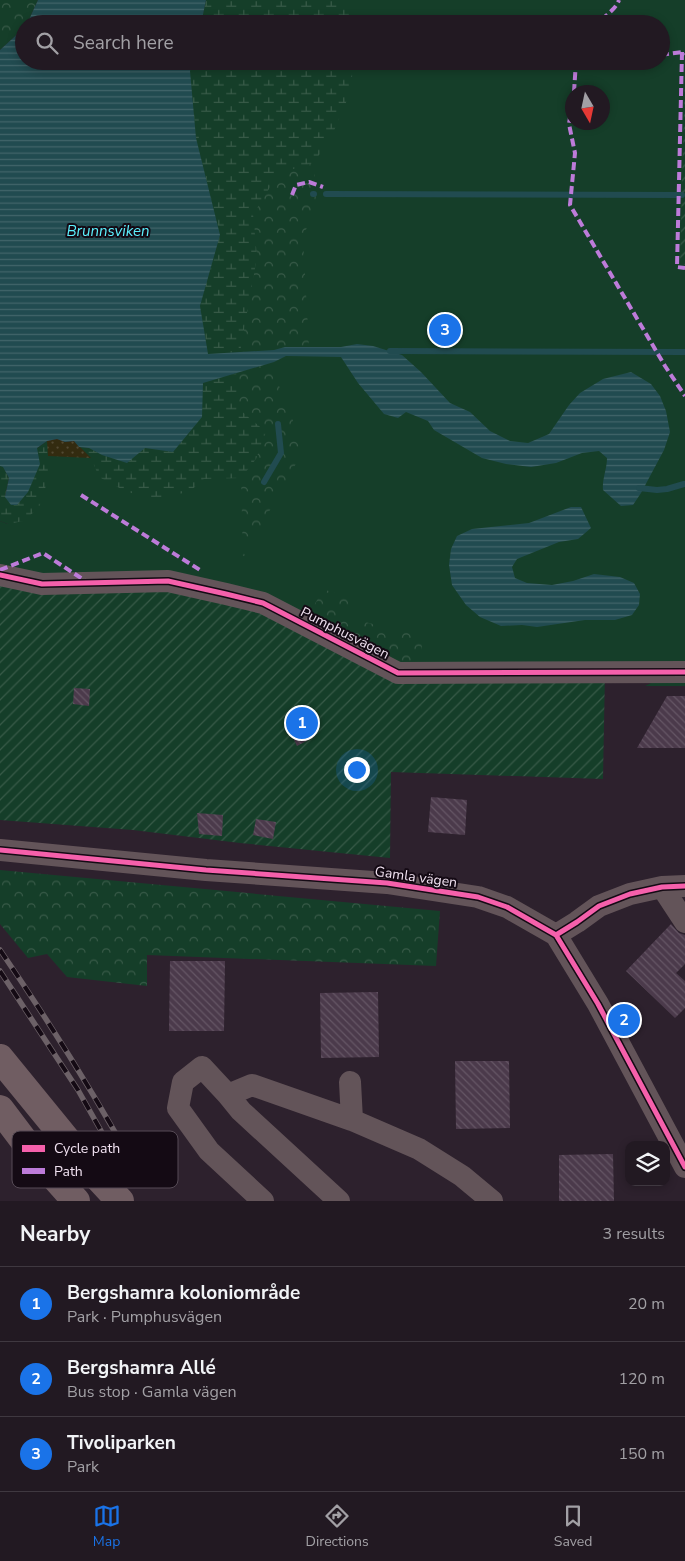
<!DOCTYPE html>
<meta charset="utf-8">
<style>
:root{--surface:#221922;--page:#2a222a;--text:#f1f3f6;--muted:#a2a0a5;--line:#3f3840;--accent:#1a73e8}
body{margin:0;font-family:"Nunito Sans",sans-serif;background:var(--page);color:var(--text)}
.controls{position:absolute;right:15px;bottom:15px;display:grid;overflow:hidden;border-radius:10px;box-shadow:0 2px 8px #0003}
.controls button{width:45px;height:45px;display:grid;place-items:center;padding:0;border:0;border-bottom:1px solid var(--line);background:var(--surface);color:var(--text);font:25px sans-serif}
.compass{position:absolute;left:565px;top:85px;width:45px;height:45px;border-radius:50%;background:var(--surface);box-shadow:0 2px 8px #0003;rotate:171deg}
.you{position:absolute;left:356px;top:769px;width:18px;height:18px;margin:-12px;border:4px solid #fff;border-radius:50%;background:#1a73e8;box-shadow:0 0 0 8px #1a73e833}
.badge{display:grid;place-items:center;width:32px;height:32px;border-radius:50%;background:var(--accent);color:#fff;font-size:16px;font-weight:700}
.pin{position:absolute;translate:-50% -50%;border:2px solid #fff;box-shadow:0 1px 5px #0006}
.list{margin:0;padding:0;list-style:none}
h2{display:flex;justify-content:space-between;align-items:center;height:65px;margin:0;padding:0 20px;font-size:21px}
h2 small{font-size:16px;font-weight:400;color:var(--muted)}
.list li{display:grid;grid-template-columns:32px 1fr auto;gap:15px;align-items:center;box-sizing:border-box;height:75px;padding:0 20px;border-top:1px solid var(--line)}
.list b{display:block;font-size:19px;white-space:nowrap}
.list p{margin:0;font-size:16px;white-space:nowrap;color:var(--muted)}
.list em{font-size:16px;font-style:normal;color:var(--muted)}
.icon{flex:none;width:28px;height:28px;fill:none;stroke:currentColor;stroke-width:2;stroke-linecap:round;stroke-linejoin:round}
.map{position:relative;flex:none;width:685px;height:1201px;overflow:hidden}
.search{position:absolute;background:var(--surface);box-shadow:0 2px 8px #0003;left:15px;right:15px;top:15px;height:55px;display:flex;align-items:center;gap:12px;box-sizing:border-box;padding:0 18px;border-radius:28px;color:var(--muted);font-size:19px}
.sheet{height:290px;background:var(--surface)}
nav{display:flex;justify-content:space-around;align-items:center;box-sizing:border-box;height:70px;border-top:1px solid var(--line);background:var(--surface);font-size:14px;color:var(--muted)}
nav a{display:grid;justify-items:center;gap:2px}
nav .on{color:var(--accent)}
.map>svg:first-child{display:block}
.green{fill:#153e29;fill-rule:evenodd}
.forest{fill:url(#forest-crowns)}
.wetland{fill:url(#wetland-marsh)}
.sand{fill:url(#sand-dots)}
.garden{fill:url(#garden-furrows)}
.water{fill:url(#water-rules)}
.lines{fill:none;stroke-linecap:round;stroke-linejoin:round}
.stream{stroke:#214b50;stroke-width:6}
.building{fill:url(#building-back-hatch)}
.minor{stroke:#635459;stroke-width:22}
.major{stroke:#705d62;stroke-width:28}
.rail-casing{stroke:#6c6167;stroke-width:5.5}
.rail{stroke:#140a14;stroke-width:4;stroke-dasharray:11;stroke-linecap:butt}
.quiet{stroke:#bd7bd9;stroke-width:4;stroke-dasharray:8 4;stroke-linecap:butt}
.cycleway-casing{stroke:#140a14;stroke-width:8}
.cycleway{stroke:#f560ab;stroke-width:5}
.labels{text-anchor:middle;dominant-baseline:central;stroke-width:4;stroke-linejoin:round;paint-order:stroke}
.street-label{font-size:14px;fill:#f1e2f1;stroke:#140a14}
.water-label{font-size:15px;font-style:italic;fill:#5cf0fd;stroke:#140a14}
.key{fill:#140a14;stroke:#564b56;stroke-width:1}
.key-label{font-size:14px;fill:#f1e2f1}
</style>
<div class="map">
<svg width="685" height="1201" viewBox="0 0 685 1201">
<defs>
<pattern id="forest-crowns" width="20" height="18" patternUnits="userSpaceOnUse" patternTransform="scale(1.25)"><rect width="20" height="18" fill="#153e29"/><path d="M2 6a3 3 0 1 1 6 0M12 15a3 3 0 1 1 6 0" fill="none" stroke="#385a48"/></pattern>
<pattern id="wetland-marsh" width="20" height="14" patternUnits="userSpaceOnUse" patternTransform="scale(1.25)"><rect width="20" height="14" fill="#153e29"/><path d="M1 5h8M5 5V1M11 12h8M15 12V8" fill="none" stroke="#385a48"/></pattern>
<pattern id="sand-dots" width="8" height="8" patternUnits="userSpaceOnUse" patternTransform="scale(1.25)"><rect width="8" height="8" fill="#332b10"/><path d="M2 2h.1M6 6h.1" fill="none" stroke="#514933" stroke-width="1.8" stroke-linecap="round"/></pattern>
<pattern id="garden-furrows" width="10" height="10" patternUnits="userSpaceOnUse" patternTransform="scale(1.25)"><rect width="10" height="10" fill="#153e29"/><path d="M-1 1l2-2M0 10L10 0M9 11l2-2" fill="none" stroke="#385a48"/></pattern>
<pattern id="water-rules" width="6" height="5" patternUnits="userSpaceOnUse" patternTransform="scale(1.25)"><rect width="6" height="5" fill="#214b50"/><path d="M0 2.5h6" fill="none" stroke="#42656a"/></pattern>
<pattern id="building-back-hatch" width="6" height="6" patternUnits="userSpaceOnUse" patternTransform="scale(1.25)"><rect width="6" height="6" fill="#4b3a4b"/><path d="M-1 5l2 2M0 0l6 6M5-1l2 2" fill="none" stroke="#655665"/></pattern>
</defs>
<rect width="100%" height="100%" fill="#2d212d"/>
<path class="green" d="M206,0H685V686H645L673,672L0,713V521L8,524L47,441L89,448L192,61H661V24H201ZM572,92H602V122H572Z"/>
<path class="forest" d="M0,0H38L27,24H24V28L0,50Z
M314,163L316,203L303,238L309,347H285L240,352L257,257L253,214L279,173Z
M274,362L278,384L288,403L302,453L243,558L241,478L256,459L238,408V373Z
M323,589L349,598V618L421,636L424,673L304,624Z
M0,870L440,911L436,966L147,955V986L67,977L47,954L28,958L0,924Z"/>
<path class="wetland" d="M206,0H346L353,24H201Z
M192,61H354L350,93L333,133L314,163L279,173L253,214L257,257L240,352L208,354L200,306L220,234L196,138L190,71Z
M238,373V408L266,432L256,459L241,478L204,479L189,492L151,499L125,491L99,477L91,458L79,447L89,448L102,455L145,448L173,452L202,417L203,383Z
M47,441L48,479L39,508L23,521L8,524L0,521V466H3L9,478L5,497L37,448Z"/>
<path class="sand" d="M57,439L65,442L74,441L91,458L48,456L47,441Z"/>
<path class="garden" d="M685,70V265H680Z
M0,575L201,588L398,673L605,672L603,779L391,772L390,858L240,843L133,830L0,820Z"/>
<path class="water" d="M38,0H206L201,24H27Z
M24,28V61H192L190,71L196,138L220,235L200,306L208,354L274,350L285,347H341L357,344L373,346L402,355L421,372L450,403L470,412L490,431L510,441L528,443L549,434L569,405L580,393L603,379L631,372L651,384L660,396L666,411L670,432L664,450L641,493L633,505L621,506L603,490C602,479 607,469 607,458L599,451L582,453L556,463L531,467L506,464L482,458L434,430L428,421L406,412L398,418L384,414L358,383L341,357L286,356L274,362L203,383L202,417L173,452L145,448L127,463L102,455L89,448L79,447L74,441L65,442L57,439L47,441L37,448L40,464L28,492L17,505H11L5,497L9,478L3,467L0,466V50Z
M571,507H581L591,528L578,539L559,542L517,559L512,567L515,578L527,583L552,585L573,581L594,574L620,577L634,583L640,594L639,605L632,615L615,620H585L537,627L522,625L501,626L480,617L466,605L452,585L449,565L451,549L457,536L472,529L529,523Z"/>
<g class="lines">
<path class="stream" d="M313,194H314
M326,194L682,195
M390,351L685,352
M264,482L281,453L278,424
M639,488L657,490L667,489L684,484"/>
</g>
<path class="building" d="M74,688L90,689L89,706L73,704Z
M667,696H685V748H637Z
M306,720L314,737L297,746L289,729Z
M431,797L467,800L465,835L428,832Z
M197,813L223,815L222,836L199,834Z
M256,819L276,822L273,839L253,835Z
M671,924L679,933L685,935V964L676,973L685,981V1008L675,1018L626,971Z
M170,961H225L224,1031H169Z
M378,992L379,1057L321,1058L320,993Z
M455,1061H509L510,1128L456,1129Z
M613,1154L614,1201H559V1155Z"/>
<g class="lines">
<path class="minor" d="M0,575L42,584L168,581L226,594L263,603L398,673L685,672
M0,850L206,870L387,883L478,897L507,907L556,935L598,1004L685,1167
M662,887L685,922
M556,935L577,922L599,906L630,894L662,887L685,886
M350,1082L352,1120
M228,1095L241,1111L339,1201
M263,1201L209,1151L178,1108L183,1082L202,1067L228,1095L252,1085L352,1120L419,1149L462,1176L492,1201"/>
<path class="major" d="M0,1058L93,1172L120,1201
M0,1109L34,1154L76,1201"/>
<g class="rail-casing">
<path id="rail" d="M0,950C50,1023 97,1098 139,1175
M0,971L78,1090L122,1168"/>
</g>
<use href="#rail" class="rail"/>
<path class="quiet" d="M554,21L583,22L600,21C606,15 616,9 619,0
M682,52L677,267L685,268
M661,55L682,52L685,54
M574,92L576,61
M572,103L569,124L575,153L570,205L665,366L685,396
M292,195L296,185L309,182L323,187
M81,495L200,570
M0,570L43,553L87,582"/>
<g class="cycleway-casing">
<path id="cycleway" d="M0,575L42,584L168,581L226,594L263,603L398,673L685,672
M0,850L206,870L387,883L478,897L507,907L556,935L598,1004L685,1167
M556,935L577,922L599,906L630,894L662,887L685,886"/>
</g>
<use href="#cycleway" class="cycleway"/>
</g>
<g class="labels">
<g class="street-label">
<text transform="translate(345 633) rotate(27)">Pumphusvägen</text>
<text transform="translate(416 877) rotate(8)">Gamla vägen</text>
</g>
<g class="water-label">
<text x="108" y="231">Brunnsviken</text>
</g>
</g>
<rect x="12" y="1131" width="166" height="57" rx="8" class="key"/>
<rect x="22" y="1145" width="23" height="7" fill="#f560ab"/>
<rect x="22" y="1168" width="23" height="6" fill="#bd7bd9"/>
<g class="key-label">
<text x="54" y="1153">Cycle path</text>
<text x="54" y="1176">Path</text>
</g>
</svg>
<div class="controls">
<button><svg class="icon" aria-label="layers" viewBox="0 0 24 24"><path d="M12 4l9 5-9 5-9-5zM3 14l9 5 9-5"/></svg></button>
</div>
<svg class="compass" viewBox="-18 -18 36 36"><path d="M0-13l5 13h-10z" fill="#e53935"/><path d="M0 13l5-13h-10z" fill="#a2a0a5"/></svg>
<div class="you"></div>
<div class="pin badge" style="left:302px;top:723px">1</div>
<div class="pin badge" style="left:624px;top:1020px">2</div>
<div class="pin badge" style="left:445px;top:330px">3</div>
<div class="search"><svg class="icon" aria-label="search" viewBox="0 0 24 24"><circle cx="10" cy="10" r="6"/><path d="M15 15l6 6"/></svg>Search here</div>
</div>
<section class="sheet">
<h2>Nearby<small>3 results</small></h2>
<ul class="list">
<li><span class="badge">1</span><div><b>Bergshamra koloniområde</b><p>Park · Pumphusvägen</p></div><em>20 m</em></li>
<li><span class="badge">2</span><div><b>Bergshamra Allé</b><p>Bus stop · Gamla vägen</p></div><em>120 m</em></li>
<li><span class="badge">3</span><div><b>Tivoliparken</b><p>Park</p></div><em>150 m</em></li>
</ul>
</section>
<nav>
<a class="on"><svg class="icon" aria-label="map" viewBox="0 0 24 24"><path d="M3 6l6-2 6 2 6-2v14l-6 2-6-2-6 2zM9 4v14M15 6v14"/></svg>Map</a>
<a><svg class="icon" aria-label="directions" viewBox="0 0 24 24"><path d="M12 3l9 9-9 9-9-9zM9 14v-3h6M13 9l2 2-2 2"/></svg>Directions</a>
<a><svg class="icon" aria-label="saved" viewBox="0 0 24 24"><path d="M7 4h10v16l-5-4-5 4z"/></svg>Saved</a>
</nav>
